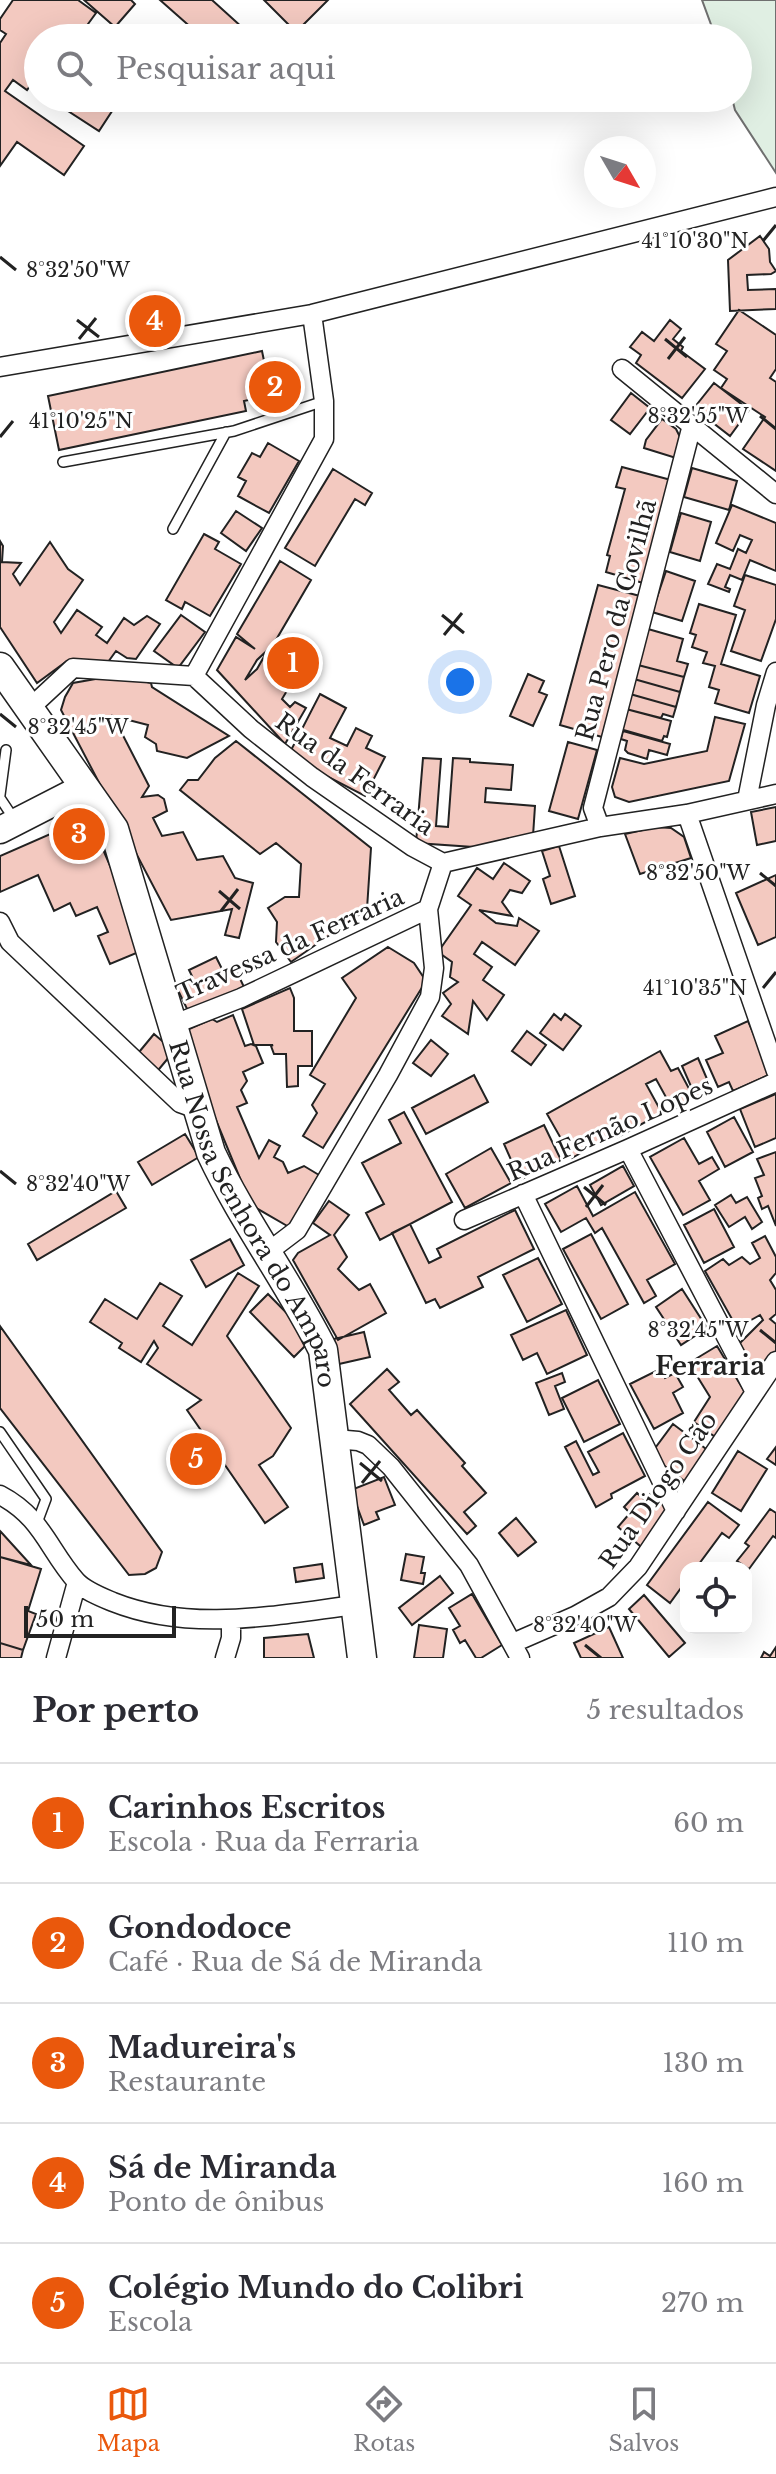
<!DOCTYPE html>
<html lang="pt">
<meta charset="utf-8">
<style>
:root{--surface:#fff;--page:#f2f2f3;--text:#2b2b33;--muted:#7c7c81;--line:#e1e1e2;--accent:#ea580c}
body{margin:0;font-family:"Libre Baskerville",serif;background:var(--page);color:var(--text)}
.controls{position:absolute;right:24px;bottom:24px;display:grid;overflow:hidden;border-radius:16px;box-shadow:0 8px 32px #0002}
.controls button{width:72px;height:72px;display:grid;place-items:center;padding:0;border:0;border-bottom:2px solid var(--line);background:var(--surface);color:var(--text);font:40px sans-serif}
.compass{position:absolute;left:584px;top:136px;width:72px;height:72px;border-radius:50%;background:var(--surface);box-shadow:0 8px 32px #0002;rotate:129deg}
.scale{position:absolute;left:24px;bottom:20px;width:152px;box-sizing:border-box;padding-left:8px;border:4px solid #222;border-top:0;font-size:22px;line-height:28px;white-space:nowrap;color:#222;-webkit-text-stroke:6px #fff;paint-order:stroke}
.you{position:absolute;left:460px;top:682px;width:28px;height:28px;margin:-20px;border:6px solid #fff;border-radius:50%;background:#1a73e8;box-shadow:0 0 0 12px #1a73e833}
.badge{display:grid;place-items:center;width:52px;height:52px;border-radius:50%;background:var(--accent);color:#fff;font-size:26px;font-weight:700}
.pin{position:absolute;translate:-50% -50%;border:4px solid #fff;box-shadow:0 2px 8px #0006}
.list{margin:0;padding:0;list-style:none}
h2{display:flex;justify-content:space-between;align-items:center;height:104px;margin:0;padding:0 32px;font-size:34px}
h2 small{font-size:26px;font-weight:400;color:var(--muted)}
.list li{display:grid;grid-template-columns:52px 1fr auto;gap:24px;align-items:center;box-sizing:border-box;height:120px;padding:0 32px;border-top:2px solid var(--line)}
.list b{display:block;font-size:30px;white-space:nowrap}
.list p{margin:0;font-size:26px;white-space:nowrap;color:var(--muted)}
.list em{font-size:26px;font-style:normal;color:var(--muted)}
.icon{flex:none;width:44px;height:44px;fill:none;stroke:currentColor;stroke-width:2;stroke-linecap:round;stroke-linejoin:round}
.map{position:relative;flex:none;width:776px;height:1658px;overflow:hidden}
.search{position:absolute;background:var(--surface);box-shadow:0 8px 32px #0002;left:24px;right:24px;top:24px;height:88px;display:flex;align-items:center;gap:20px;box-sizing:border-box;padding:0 28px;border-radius:44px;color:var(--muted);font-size:30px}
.sheet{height:704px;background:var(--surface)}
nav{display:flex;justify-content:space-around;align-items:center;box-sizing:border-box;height:112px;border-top:2px solid var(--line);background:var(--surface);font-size:22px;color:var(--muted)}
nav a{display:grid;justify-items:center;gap:4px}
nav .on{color:var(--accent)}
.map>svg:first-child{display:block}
.green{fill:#e0efe3;stroke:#6f6f6f;stroke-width:2}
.building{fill:#f3c9c0;stroke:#222;stroke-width:2}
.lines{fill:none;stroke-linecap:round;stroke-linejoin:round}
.lane-casing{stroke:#222;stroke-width:12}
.street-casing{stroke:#222;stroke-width:21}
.secondary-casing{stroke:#222;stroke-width:29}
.primary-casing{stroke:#222;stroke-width:31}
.lane{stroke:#fff;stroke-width:9}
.street{stroke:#fff;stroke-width:18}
.secondary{stroke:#fff;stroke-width:26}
.primary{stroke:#fff;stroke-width:28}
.ticks{fill:none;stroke:#222;stroke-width:3}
.labels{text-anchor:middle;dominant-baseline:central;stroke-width:6;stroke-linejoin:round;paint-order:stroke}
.street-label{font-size:24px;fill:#222;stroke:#fff}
.neighbourhood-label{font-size:26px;font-weight:bold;fill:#222;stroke:#fff}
.ticks-label{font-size:20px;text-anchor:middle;fill:#222;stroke:#fff;stroke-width:6;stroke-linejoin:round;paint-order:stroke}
</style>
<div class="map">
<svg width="776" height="1658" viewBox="0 0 776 1658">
<rect width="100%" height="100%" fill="#fff"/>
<path class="green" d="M702,0H776V173L735,110L732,98H738V38H716Z"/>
<path class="building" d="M13,0H78L96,13L80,35L63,32L72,38H38V75L27,90L13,80L5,91L84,146L64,175L17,142L0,166V43L6,34L0,30V19Z
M84,0H131L135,4L115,27Z
M160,0H212L254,38H203Z
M264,0H328L296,32Z
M48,98H79L94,108L100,98H105L116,105L99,131Z
M103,98H125L118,108Z
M760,236L769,249L770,262L776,271L771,274L747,275L748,290L776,289V309L730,311L728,260Z
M739,310L776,335V369L770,378L776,382V471L743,449L765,417L721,388L727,379L714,370L727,351L716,344Z
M670,320L681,329L673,339L683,347L681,351L705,369L682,398L636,363L641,355L630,347L642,332L654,341Z
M262,351L271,395L244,401L246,411L59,450L48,396Z
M714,383L749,410L730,436L694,408Z
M631,393L650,408L630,434L611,420Z
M662,419L676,429L680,437L676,458L644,448L646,440Z
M268,443L299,461L269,513L238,496L246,481L238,477L252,453L260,457Z
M622,467L671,480L643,583L606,572L610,556L607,555L625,489L616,487Z
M692,468L737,481L729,510L684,497Z
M333,469L372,493L365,505L355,499L315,566L285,548Z
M732,505L776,523V571L750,560L742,580L730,575L725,587L730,589L729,592L708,584L717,564L730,569L738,549L746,553L752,540L740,535L733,551L716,543Z
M236,511L262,528L246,551L221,533Z
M681,513L711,522L700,561L670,552Z
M204,534L219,542L215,549L241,564L210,616L185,602L182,609L166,600Z
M0,541L3,546L2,562L21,563L13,574L20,585L50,542L68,569L83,580L54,622L61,633L77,610L102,627L96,635L107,643L124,618L134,625L147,616L160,624L136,659L127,658L116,651L108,662L67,661L37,683L0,627Z
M280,561L311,580L273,645L257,660L245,680L257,669L265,655L276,662L285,654L300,669L282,699L290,707L295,702L306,708L285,744L217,670L236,637L255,649L237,634Z
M666,571L695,581L682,621L652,612Z
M745,575L776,585V619L761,661L731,651L745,610L734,606Z
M598,585L640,596L602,737L560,725Z
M699,604L736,615L721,664L760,676L749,713L715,703L719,690L709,687L715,666L703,663L707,652L692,647L696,635L690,633Z
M181,615L205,632L178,668L154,651Z
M648,629L683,639L677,661L688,664L684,677L638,665Z
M638,665L684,677L680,692L634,679Z
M528,674L544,681L539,692L547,695L533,726L510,716Z
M118,675L151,683L152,687L229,736L187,758L157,751L156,744L145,737L148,725L113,716L149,786L142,797L158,795L164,799L167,811L153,818L162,836L183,832L197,860L223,856L235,878L253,883L239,938L225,935L232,909L171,920L61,710L65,697L73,683Z
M634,679L680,692L676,707L630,694Z
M320,694L346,708L330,738L347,746L356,728L372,736L366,748L385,757L365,796L288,756Z
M630,694L676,707L673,717L663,714L661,718L626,709Z
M626,709L671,721L667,737L664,736L662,741L620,729Z
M715,717L745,724L729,781L629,802L615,797L612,787L620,758L644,764L707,751Z
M623,731L670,744L667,755L649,750L647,759L628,753L625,750L627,741L621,739Z
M236,741L371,848L367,909L291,962L276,942L277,922L268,908L285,897H299L301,864L276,843L260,854L180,790L188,780H198L215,758Z
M568,742L597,750L578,819L549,811Z
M423,758L441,759L436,826L448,827L453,758L470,759V762L513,765L511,790L486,788L485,802L535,806L532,851L416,843Z
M776,807V841L757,845L751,812Z
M89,817L146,949L110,964L98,936L108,932L97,907L76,916L70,903L54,911L38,875L0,892V856Z
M656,827L671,828L684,837L691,858L640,874L625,834Z
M559,846L575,896L551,904L543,879L550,876L542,851Z
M504,863L530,881L522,893L510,890L502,902L512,916L479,910L496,923L517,926L519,918L539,931L515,965L482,942L474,954L492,967L483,980L504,995L487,1020L473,1001L468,1034L442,1016L451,1004L443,993L458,982L450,977L452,962L438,952L471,905L458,896L477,868L493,879Z
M776,875V937L758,945L736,893Z
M388,947L414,963L426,981L323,1148L303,1136L317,1113L312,1105L325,1084L310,1075L356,998L342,978Z
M216,957L223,971L234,966L244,987L189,1013L175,984L192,976L189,970Z
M290,988L294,998V1031H312V1066H298V1086L287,1087L286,1054H274L271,1046L273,1045H254L242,1009Z
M554,1014L561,1020L565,1014L581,1026L563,1050L540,1033Z
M233,1015L245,1046L251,1044L256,1046L263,1063L243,1072L247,1081L241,1090L247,1103L237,1107L259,1158L269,1140L280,1146L274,1157L283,1162L288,1173L304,1166L319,1175L289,1227L251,1205L180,1033L212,1019L217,1022Z
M748,1021L771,1074L733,1091L729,1082L718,1087L706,1060L723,1053L715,1036Z
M527,1031L546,1045L531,1065L512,1051Z
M154,1034L174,1051L155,1074L135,1057Z
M431,1040L448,1054L431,1076L413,1063Z
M660,1051L671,1071L678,1068L694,1098L673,1110L656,1079L646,1084L662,1113L618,1137L616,1133L572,1158L547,1114Z
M698,1058L713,1093L697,1100L682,1066Z
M474,1075L488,1102L426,1134L412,1108Z
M776,1094V1138L755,1147L740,1109Z
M404,1112L452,1202L380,1240L366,1213L384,1204L362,1163L401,1143L389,1120Z
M734,1117L753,1152L725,1167L707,1132Z
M544,1125L561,1160L520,1180L504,1144Z
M185,1134L199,1157L152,1185L138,1162Z
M684,1138L699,1164L712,1157L719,1169L699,1181L710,1200L683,1215L650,1157Z
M491,1148L511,1183L465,1208L446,1174Z
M776,1152V1226L768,1206L762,1209L758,1198L762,1196L755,1178L764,1175L757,1159Z
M623,1166L634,1186L601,1205L590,1185Z
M577,1186L593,1216L635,1192L675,1264L647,1280L656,1296L644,1303L602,1228L595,1233L586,1218L561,1232L545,1204Z
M116,1191L126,1208L37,1260L28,1244Z
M731,1195L736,1203L747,1197L762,1222L752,1229L745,1217L729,1227L715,1205Z
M329,1201L349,1215L334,1235L347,1257L338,1269L359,1290L370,1284L386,1313L338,1340L293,1260L298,1253L330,1235L313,1223Z
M714,1209L734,1247L704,1263L684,1225Z
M515,1210L534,1249L478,1277L483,1287L440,1308L435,1299L426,1303L392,1233L410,1224L429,1263L441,1257L437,1249Z
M591,1234L628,1304L601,1319L563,1249Z
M765,1236L776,1257V1273L770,1280L776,1290V1314L770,1319L776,1324V1356L761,1372L744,1357L737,1346L763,1320L760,1315L737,1328L705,1271L723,1259L729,1265L742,1257L750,1264L760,1258L752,1243Z
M230,1239L244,1265L206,1287L191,1260Z
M538,1258L562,1304L527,1322L503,1275Z
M238,1273L259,1286L227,1336L291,1428L273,1456L259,1465L288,1507L265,1523L187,1410L201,1400L147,1364L158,1348L154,1341L141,1362L119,1348L122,1343L90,1322L105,1299L137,1319L160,1283L182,1296L163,1326L192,1345Z
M682,1289L707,1328L681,1345L656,1307Z
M268,1294L312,1339L294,1357L250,1312Z
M566,1310L587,1355L547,1374L537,1353L523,1360L511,1335Z
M0,1326L162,1552L156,1568L145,1574L129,1575L0,1408Z
M364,1332L370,1357L339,1364L334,1339Z
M717,1346L749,1399L721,1441L694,1422L710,1397L689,1363Z
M387,1369L399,1382L389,1390L411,1415L417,1410L465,1463L462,1466L486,1493L464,1512L476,1526L467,1534L350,1404Z
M660,1369L665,1378L675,1373L683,1387L673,1393L683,1413L654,1429L630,1384Z
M562,1373L565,1382L555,1386L564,1409L549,1415L536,1383Z
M598,1380L620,1424L584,1442L562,1398Z
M673,1424L714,1455L691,1486L650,1455Z
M623,1433L645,1476L611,1494L612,1498L596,1507L565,1447L576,1441L593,1475L599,1472L588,1452Z
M776,1447V1465L767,1459Z
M738,1451L767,1469L741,1511L712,1493Z
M384,1477L395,1505L376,1512L379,1519L364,1525L351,1490Z
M652,1492L678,1514L646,1551L618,1527L630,1513L624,1507L637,1493L645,1500Z
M708,1502L739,1525L729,1538L722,1533L696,1568H686V1581L670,1603L647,1585Z
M770,1509L776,1513V1538L773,1536L749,1569L737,1561L749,1546L745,1543Z
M516,1518L536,1542L518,1556L499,1533Z
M0,1531L1,1532L31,1565L0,1557Z
M406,1554L424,1557L421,1573H425L423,1584L401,1580Z
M0,1557L41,1569L28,1611L36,1614L23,1650L0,1643Z
M322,1564L324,1578L296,1582L294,1568Z
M440,1576L453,1593L412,1625L399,1608Z
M472,1594L502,1645L481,1658H476L465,1640L460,1643L453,1630L460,1626L449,1608Z
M644,1595L685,1643L669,1657L629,1609Z
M419,1625L447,1629L443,1658H414Z
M609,1627L623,1658H581L574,1643Z
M308,1634L314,1658H264V1638Z
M0,1643L23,1650L21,1658H0Z
M776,1647V1658H761L764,1652L770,1656Z"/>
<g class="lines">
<g class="lane-casing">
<path id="lane" d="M63,462L234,431L324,401
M173,529L226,432
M0,795L6,750
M0,798L14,819
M0,1432L46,1499L37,1523"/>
</g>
<g class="street-casing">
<path id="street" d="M0,367L312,314L776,197
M622,369L776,494
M194,676L324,439V401L312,314
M30,708L73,668L194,676L251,729L312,777L413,847L443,863L600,827L687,814L776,794
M747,800L766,705L776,672
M687,814L776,1071
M600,827L593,808L692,425
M0,922L10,942L180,1103L197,1109
M172,1025L241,998L428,909
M628,1149L755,1392
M523,1194L676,1511
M464,1220L628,1149L776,1082
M268,1252L297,1230L388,1075L430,997L434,968L428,909L443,863
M335,1439L358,1441L368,1445L391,1467L469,1565L520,1658
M0,1495C42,1517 48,1549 76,1581C85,1591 101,1597 113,1602C191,1633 275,1615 355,1605
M513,1643L575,1616L609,1597L638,1567L776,1361
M56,1658L77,1582
M225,1658L231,1638V1620"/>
</g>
<g class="secondary-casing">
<path id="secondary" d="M0,830L84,787"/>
</g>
<g class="primary-casing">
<g id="primary">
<path id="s1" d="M0,667L114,829L211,1153C243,1221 289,1282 323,1350L362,1658"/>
</g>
</g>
<use href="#lane" class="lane"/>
<use href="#street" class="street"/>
<use href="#secondary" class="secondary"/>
<use href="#primary" class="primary"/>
</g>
<path class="ticks" d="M763,241L776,225M0,257L16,270M77,320L99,337M79,339L96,318M665,339L687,357M668,359L685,337M760,416L776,429M0,437L13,421M442,615L464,633M444,635L462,613M0,714L16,727M760,873L776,886M219,891L240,909M221,911L238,889M763,988L776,972M0,1171L16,1184M584,1187L606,1205M586,1207L603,1185M760,1330L776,1343M360,1463L382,1481M362,1483L380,1461M585,1645L601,1658"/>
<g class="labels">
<g class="street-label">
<text transform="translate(616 620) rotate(-75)">Rua Pero da Covilhã</text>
<text transform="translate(355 774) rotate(36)">Rua da Ferraria</text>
<text transform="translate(290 945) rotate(-24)">Travessa da Ferraria</text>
<text transform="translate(610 1129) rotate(-24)">Rua Fernão Lopes</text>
<text stroke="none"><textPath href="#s1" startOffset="610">Rua Nossa Senhora do Amparo</textPath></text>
<text transform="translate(658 1490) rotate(-55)">Rua Diogo Cão</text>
</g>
<g class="neighbourhood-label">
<text x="710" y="1366">Ferraria</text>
</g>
</g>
<g class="ticks-label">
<text x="695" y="248">41°10'30"N</text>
<text x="78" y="277">8°32'50"W</text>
<text x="698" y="423">8°32'55"W</text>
<text x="81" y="428">41°10'25"N</text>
<text x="78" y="734">8°32'45"W</text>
<text x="698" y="880">8°32'50"W</text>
<text x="695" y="995">41°10'35"N</text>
<text x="78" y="1191">8°32'40"W</text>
<text x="698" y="1337">8°32'45"W</text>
<text x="585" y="1632">8°32'40"W</text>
</g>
</svg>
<div class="controls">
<button><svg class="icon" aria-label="locate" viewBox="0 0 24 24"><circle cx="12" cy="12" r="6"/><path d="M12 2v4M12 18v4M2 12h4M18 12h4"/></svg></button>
</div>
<svg class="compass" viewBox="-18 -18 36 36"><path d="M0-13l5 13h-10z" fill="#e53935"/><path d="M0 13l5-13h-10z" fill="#7c7c81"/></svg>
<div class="scale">50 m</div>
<div class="you"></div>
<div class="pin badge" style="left:293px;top:663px">1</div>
<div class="pin badge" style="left:275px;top:387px">2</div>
<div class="pin badge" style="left:79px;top:834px">3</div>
<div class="pin badge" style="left:155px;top:321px">4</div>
<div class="pin badge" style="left:196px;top:1459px">5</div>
<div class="search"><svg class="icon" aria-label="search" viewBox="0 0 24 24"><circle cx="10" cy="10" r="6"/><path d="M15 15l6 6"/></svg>Pesquisar aqui</div>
</div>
<section class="sheet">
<h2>Por perto<small>5 resultados</small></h2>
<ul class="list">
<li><span class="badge">1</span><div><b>Carinhos Escritos</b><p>Escola · Rua da Ferraria</p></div><em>60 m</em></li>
<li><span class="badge">2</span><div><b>Gondodoce</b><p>Café · Rua de Sá de Miranda</p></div><em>110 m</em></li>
<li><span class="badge">3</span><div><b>Madureira's</b><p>Restaurante</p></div><em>130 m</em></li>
<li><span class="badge">4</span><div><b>Sá de Miranda</b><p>Ponto de ônibus</p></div><em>160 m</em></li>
<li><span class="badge">5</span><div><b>Colégio Mundo do Colibri</b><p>Escola</p></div><em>270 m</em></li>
</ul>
</section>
<nav>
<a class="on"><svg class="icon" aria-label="map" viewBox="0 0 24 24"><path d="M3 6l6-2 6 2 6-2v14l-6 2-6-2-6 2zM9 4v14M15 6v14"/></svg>Mapa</a>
<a><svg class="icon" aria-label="directions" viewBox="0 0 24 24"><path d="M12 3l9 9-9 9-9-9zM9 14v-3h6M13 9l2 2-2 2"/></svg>Rotas</a>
<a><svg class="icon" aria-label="saved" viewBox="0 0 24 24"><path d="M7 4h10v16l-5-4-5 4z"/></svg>Salvos</a>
</nav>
